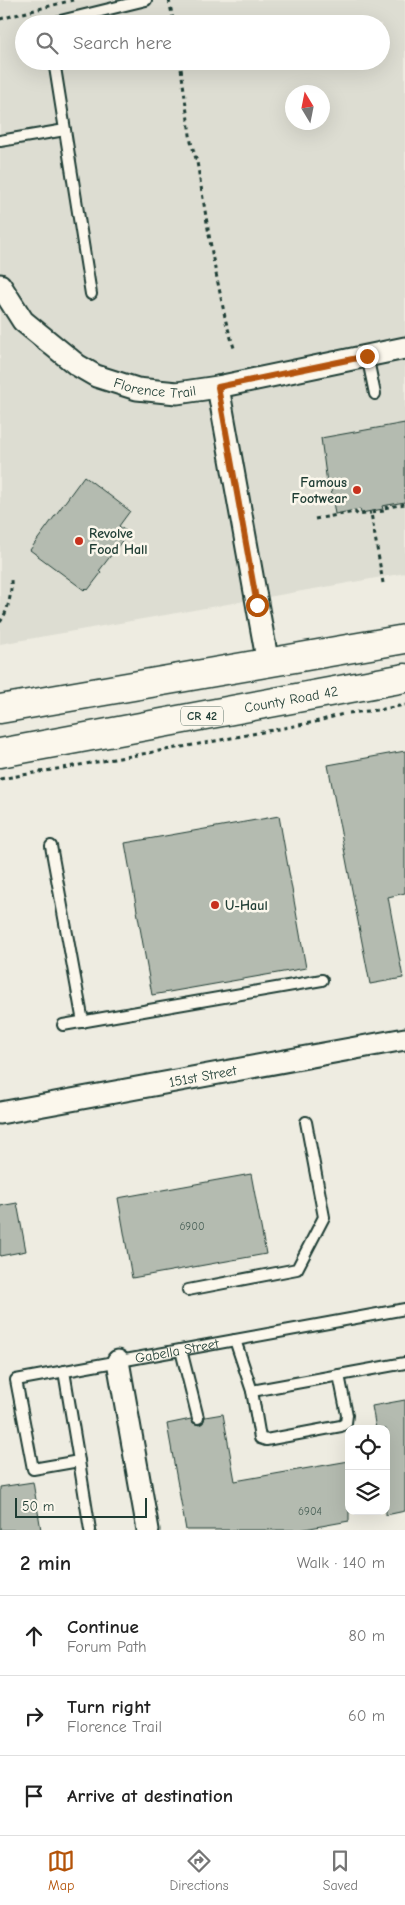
<!DOCTYPE html>
<meta charset="utf-8">
<style>
:root{--surface:#fff;--page:#f2f2f2;--text:#222;--muted:#767676;--line:#e0e0e0;--accent:#b45309}
body{margin:0;font-family:"Comic Neue",sans-serif;background:var(--page);color:var(--text)}
.controls{position:absolute;right:15px;bottom:15px;display:grid;overflow:hidden;border-radius:10px;box-shadow:0 5px 20px #0002}
.controls button{width:45px;height:45px;display:grid;place-items:center;padding:0;border:0;border-bottom:1px solid var(--line);background:var(--surface);color:var(--text);font:25px sans-serif}
.compass{position:absolute;left:285px;top:85px;width:45px;height:45px;border-radius:50%;background:var(--surface);box-shadow:0 5px 20px #0002;rotate:350deg}
.scale{position:absolute;left:15px;bottom:12px;width:132px;box-sizing:border-box;padding-left:5px;border:2px solid #1f3d34;border-top:0;font-size:14px;line-height:18px;white-space:nowrap;color:#1f3d34;-webkit-text-stroke:4px #fbf7ec;paint-order:stroke}
.stop{position:absolute;width:15px;height:15px;margin:-11px;border:4px solid #b45309;border-radius:50%;background:#fff}
.stop.end{background:#b45309;border-color:#fff;box-shadow:0 1px 5px #0008}
.list{margin:0;padding:0;list-style:none}
h2{display:flex;justify-content:space-between;align-items:center;height:65px;margin:0;padding:0 20px;font-size:21px}
h2 small{font-size:16px;font-weight:400;color:var(--muted)}
.list li{display:grid;grid-template-columns:32px 1fr auto;gap:15px;align-items:center;box-sizing:border-box;height:80px;padding:0 20px;border-top:1px solid var(--line)}
.list b{display:block;font-size:19px;white-space:nowrap}
.list p{margin:0;font-size:16px;white-space:nowrap;color:var(--muted)}
.list em{font-size:16px;font-style:normal;color:var(--muted)}
.icon{flex:none;width:28px;height:28px;fill:none;stroke:currentColor;stroke-width:2;stroke-linecap:round;stroke-linejoin:round}
.map{position:relative;flex:none;width:405px;height:1530px;overflow:hidden}
.search{position:absolute;background:var(--surface);box-shadow:0 5px 20px #0002;left:15px;right:15px;top:15px;height:55px;display:flex;align-items:center;gap:12px;box-sizing:border-box;padding:0 18px;border-radius:28px;color:var(--muted);font-size:19px}
.sheet{height:305px;background:var(--surface)}
nav{display:flex;justify-content:space-around;align-items:center;box-sizing:border-box;height:70px;border-top:1px solid var(--line);background:var(--surface);font-size:14px;color:var(--muted)}
nav a{display:grid;justify-items:center;gap:2px}
nav .on{color:var(--accent)}
.map>svg:first-child{display:block}
.built{fill:#ddddd2;fill-rule:evenodd}
.building{fill:#b4bbb0;stroke:#1f3d34}
.lines{fill:none;stroke-linecap:round;stroke-linejoin:round}
.service-casing{stroke:#1f3d34;stroke-width:14}
.minor-casing{stroke:#1f3d34;stroke-width:25}
.trunk-casing{stroke:#1f3d34;stroke-width:31}
.path{stroke:#1f3d34;stroke-width:3;stroke-dasharray:4 4;stroke-linecap:butt}
.service{stroke:#fbf7ec;stroke-width:10}
.minor{stroke:#fbf7ec;stroke-width:21}
.trunk{stroke:#fbf7ec;stroke-width:28}
.route{stroke:#b45309;stroke-width:6}
.poi-dot{fill:#c8321e;stroke:#fbf7ec;stroke-width:2}
.labels{text-anchor:middle;dominant-baseline:central;stroke-width:5;stroke-linejoin:round;paint-order:stroke}
.number-label{font-size:11px;fill:#445c53}
.shield{fill:#fbf7ec;stroke:#61756b;stroke-width:1}
.shield-label{font-size:12px;font-weight:bold;fill:#1f3d34}
.street-label{font-size:14px;fill:#1f3d34;stroke:#fbf7ec}
.poi-label{font-size:14px;font-weight:bold;fill:#1f3d34;stroke:#fbf7ec;text-anchor:start}
</style>
<div class="map">
<svg width="405" height="1530" viewBox="0 0 405 1530">
<rect width="100%" height="100%" fill="#eeece1"/>
<filter id="ink" filterUnits="userSpaceOnUse"><feTurbulence type="fractalNoise" baseFrequency=".02" numOctaves="2"/><feDisplacementMap in="SourceGraphic" scale="10" xChannelSelector="R" yChannelSelector="G"/><feConvolveMatrix kernelMatrix="1 2 1 2 8 2 1 2 1" color-interpolation-filters="sRGB"/></filter>
<g filter="url(#ink)">
<path class="built" d="M0,0H405V573L0,644ZM24,24H381V61H24ZM292,92H322V122H292Z"/>
<path class="building" d="M405,423V502L382,506L383,509L361,513L360,509L335,514L330,483H327L321,438Z
M84,476L130,511L119,526L128,533L99,571L101,573L88,590L86,588L84,590L30,550Z
M405,751V893L388,897L403,978L370,984L328,765Z
M279,816L306,968L152,995L125,843Z
M251,1174L266,1254L132,1278L118,1198Z
M17,1203L26,1251L0,1256V1206Z
M405,1400V1511L386,1515V1429H376L372,1406Z
M223,1414L235,1481L349,1461V1521L299,1530H186L167,1424L191,1419L193,1423L199,1425L203,1423L205,1417Z
M33,1482L41,1530H0V1487Z"/>
<g class="lines">
<g class="service-casing">
<g id="service">
<path d="M48,24L146,0"/>
<path d="M65,130L91,294"/>
<path d="M0,141L65,130L54,61"/>
<path d="M367,355L375,394"/>
<path d="M51,846L83,1022"/>
<path d="M63,1025L322,980"/>
<path d="M188,1290L297,1269L324,1217L306,1122"/>
<path d="M235,1340L252,1391L405,1363"/>
<path d="M181,1350L198,1418"/>
<path id="s1" d="M64,1371L79,1461L33,1469L16,1380C146,1356 275,1333 405,1309"/>
<path d="M252,1391L260,1438L266,1440L341,1426L346,1423L347,1415L339,1375"/>
<path d="M79,1461L90,1530"/>
</g>
</g>
<g class="minor-casing">
<g id="minor">
<path id="s2" d="M0,285L23,321L77,365L96,376L137,389L177,393L218,387L405,348"/>
<path d="M218,387L268,664"/>
<path id="s3" d="M0,1113L405,1039"/>
<path d="M118,1361L148,1530"/>
</g>
</g>
<g class="trunk-casing">
<g id="trunk">
<path d="M0,709L405,639"/>
<path id="s4" d="M0,753L405,678"/>
</g>
</g>
<path class="path" d="M169,0L174,24
M0,19L73,0
M180,61L191,142L197,162L213,259L226,322L235,351
M315,519L355,512L358,515L371,513
M383,583L371,513L384,511V508L405,504
M0,622C8,612 12,593 11,580
M349,713L378,710L405,705
M0,779L199,744L315,722L343,714"/>
<use href="#service" class="service"/>
<use href="#minor" class="minor"/>
<use href="#trunk" class="trunk"/>
</g>
</g>
<g class="lines" filter="url(#ink)">
<path class="route" d="M257,605L218,387L367,356"/>
</g>
<g class="poi-dot">
<circle cx="357" cy="490" r="5"/>
<circle cx="79" cy="541" r="5"/>
<circle cx="215" cy="905" r="5"/>
</g>
<g class="labels">
<g class="number-label">
<text x="192" y="1226">6900</text>
<text x="310" y="1511">6904</text>
</g>
<rect class="shield" x="181" y="706.5" width="42" height="19" rx="4"/>
<g class="shield-label">
<text x="202" y="716">CR 42</text>
</g>
<g class="street-label">
<text stroke="none"><textPath href="#s2" startOffset="195">Florence Trail</textPath></text>
<text stroke="none"><textPath href="#s4" startOffset="296">County Road 42</textPath></text>
<text stroke="none"><textPath href="#s3" startOffset="206">151st Street</textPath></text>
<text stroke="none"><textPath href="#s1" startOffset="392">Gabella Street</textPath></text>
</g>
<g class="poi-label">
<text x="347" y="482" text-anchor="end">Famous<tspan x="347" dy="16">Footwear</tspan></text>
<text x="89" y="533">Revolve<tspan x="89" dy="16">Food Hall</tspan></text>
<text x="225" y="905">U-Haul</text>
</g>
</g>
</svg>
<div class="controls">
<button><svg class="icon" aria-label="locate" viewBox="0 0 24 24"><circle cx="12" cy="12" r="6"/><path d="M12 2v4M12 18v4M2 12h4M18 12h4"/></svg></button>
<button><svg class="icon" aria-label="layers" viewBox="0 0 24 24"><path d="M12 4l9 5-9 5-9-5zM3 14l9 5 9-5"/></svg></button>
</div>
<svg class="compass" viewBox="-18 -18 36 36"><path d="M0-13l5 13h-10z" fill="#e53935"/><path d="M0 13l5-13h-10z" fill="#767676"/></svg>
<div class="scale">50 m</div>
<div class="stop" style="left:257px;top:605px"></div>
<div class="stop end" style="left:367px;top:356px"></div>
<div class="search"><svg class="icon" aria-label="search" viewBox="0 0 24 24"><circle cx="10" cy="10" r="6"/><path d="M15 15l6 6"/></svg>Search here</div>
</div>
<section class="sheet">
<h2>2 min<small>Walk · 140 m</small></h2>
<ul class="list">
<li><svg class="icon" aria-label="ahead" viewBox="0 0 24 24"><path d="M12 20V5M6 11l6-6 6 6"/></svg><div><b>Continue</b><p>Forum Path</p></div><em>80 m</em></li>
<li><svg class="icon" aria-label="right" viewBox="0 0 24 24"><path d="M7 20v-9h11M14 6l5 5-5 5"/></svg><div><b>Turn right</b><p>Florence Trail</p></div><em>60 m</em></li>
<li><svg class="icon" aria-label="arrive" viewBox="0 0 24 24"><path d="M6 21V4h12l-3 4 3 4H6"/></svg><div><b>Arrive at destination</b></div></li>
</ul>
</section>
<nav>
<a class="on"><svg class="icon" aria-label="map" viewBox="0 0 24 24"><path d="M3 6l6-2 6 2 6-2v14l-6 2-6-2-6 2zM9 4v14M15 6v14"/></svg>Map</a>
<a><svg class="icon" aria-label="directions" viewBox="0 0 24 24"><path d="M12 3l9 9-9 9-9-9zM9 14v-3h6M13 9l2 2-2 2"/></svg>Directions</a>
<a><svg class="icon" aria-label="saved" viewBox="0 0 24 24"><path d="M7 4h10v16l-5-4-5 4z"/></svg>Saved</a>
</nav>
